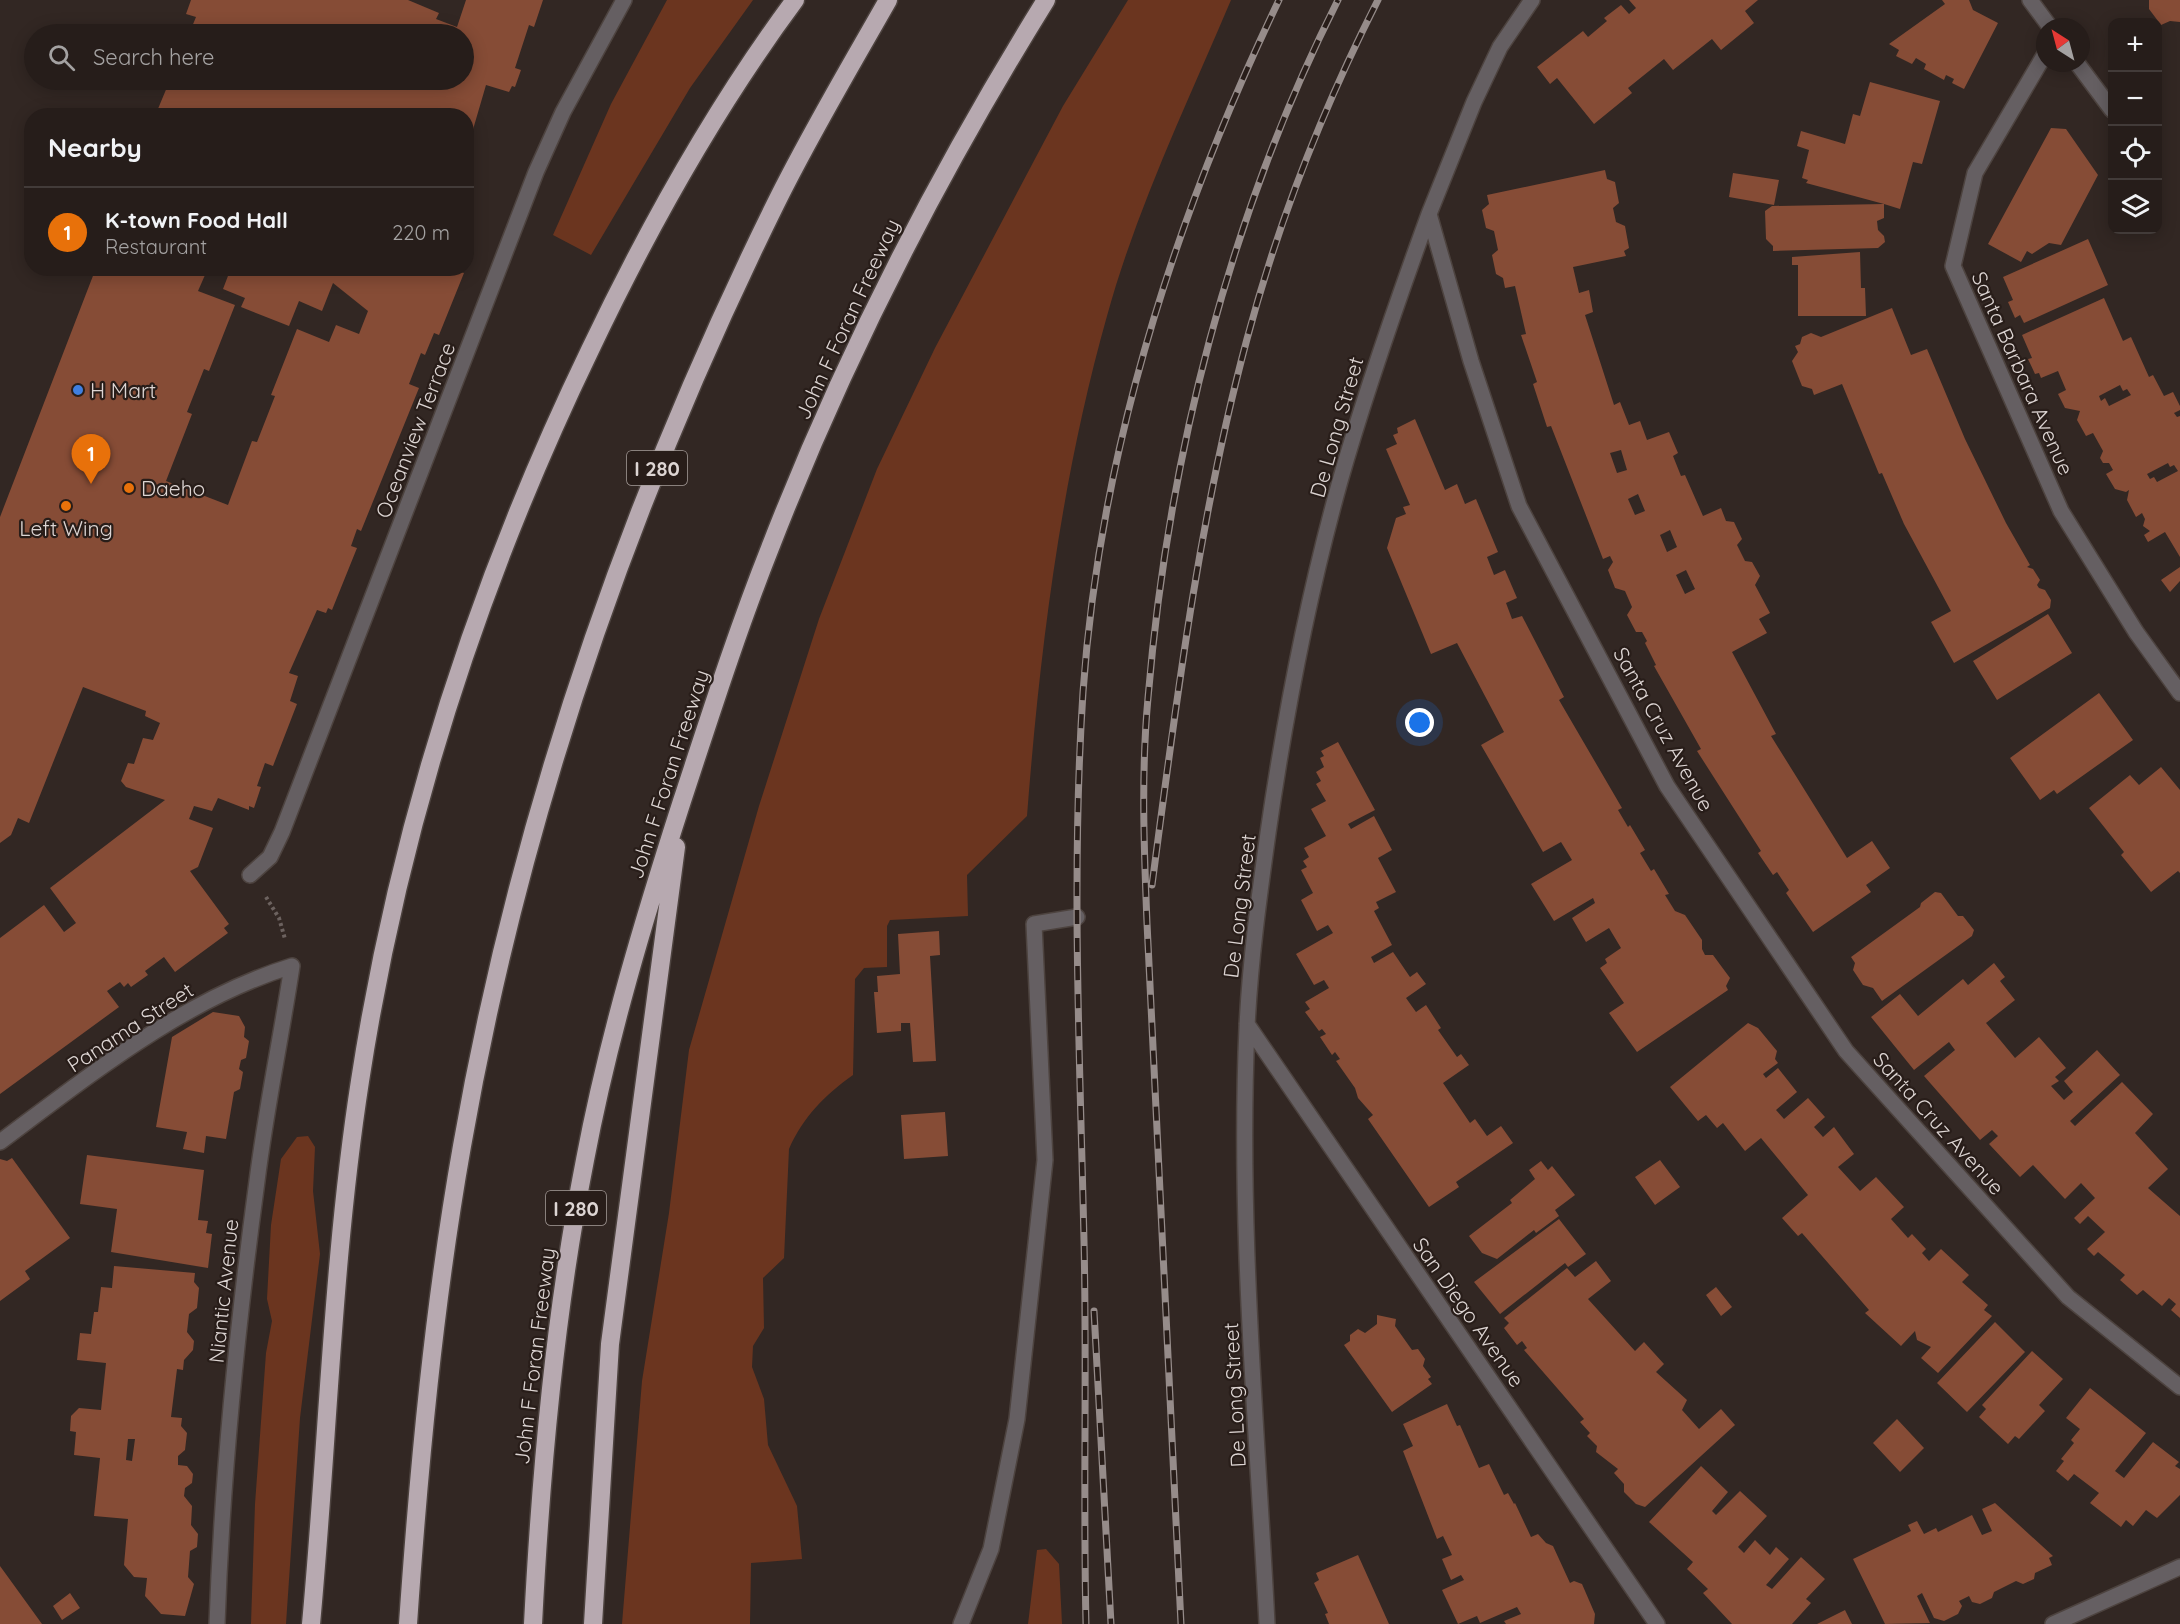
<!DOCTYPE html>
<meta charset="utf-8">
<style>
:root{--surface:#261d1a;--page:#2e2623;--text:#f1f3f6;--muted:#a4a2a2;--line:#423b39;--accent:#91b8fd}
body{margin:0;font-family:Quicksand,sans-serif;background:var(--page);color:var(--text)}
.controls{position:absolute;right:18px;top:18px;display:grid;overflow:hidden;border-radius:12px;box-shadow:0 3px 15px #0003}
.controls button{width:54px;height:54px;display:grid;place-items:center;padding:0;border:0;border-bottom:2px solid var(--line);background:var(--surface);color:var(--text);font:30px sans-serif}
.compass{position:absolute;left:2036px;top:18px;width:54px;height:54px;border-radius:50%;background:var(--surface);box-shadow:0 3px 15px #0003;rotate:324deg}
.you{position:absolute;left:1420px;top:723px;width:21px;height:21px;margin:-15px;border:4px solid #fff;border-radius:50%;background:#1a73e8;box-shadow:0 0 0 9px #1a73e833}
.badge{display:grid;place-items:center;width:39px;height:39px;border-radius:50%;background:var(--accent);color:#fff;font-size:20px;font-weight:700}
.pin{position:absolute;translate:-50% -50px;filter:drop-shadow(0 2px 3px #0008)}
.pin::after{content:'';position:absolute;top:32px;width:21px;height:18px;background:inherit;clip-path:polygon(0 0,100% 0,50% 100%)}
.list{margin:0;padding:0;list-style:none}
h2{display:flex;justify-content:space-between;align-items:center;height:78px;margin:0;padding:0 24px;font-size:26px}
h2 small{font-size:20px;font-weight:400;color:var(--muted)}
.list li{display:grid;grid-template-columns:39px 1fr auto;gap:18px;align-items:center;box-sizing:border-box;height:90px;padding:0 24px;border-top:2px solid var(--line)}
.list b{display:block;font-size:22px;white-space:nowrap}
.list p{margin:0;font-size:20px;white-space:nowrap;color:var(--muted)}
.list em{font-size:20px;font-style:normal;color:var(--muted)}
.icon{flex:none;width:33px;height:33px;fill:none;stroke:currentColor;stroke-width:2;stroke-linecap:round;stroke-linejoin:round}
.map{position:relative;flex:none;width:2180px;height:1624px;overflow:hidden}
.search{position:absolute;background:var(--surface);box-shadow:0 3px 15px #0003;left:24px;top:24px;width:450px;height:66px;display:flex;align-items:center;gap:15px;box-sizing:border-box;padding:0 21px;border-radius:33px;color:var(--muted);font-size:22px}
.panel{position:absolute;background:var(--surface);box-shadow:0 3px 15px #0003;left:24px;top:108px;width:450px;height:168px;border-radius:24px}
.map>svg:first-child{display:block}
.green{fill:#6b351f}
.building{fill:#864c36;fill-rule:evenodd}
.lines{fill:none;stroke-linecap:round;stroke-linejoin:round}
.minor-casing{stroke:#4d433f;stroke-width:18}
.highway-casing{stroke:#4d433f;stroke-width:21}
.path{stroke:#6c625f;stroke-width:4;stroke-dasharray:3 3;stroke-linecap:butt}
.minor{stroke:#655f62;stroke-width:15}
.highway{stroke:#b7a9b0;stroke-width:18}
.rail-casing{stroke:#968c8a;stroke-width:7}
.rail{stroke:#281d19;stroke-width:4.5;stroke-dasharray:14;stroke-linecap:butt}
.shop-dot{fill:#3f7fe0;stroke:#281d19;stroke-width:2}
.food-dot{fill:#e8710a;stroke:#281d19;stroke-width:2}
.labels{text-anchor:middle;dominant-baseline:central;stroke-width:4.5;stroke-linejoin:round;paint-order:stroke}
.shield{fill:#281d19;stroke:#a79e9b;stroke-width:1.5}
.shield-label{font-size:20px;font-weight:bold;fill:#ddd5d3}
.street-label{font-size:21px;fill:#ddd5d3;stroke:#281d19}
.poi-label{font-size:21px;fill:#ddd5d3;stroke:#281d19;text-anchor:start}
</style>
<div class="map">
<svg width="2180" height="1624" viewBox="0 0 2180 1624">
<rect width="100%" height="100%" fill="#322723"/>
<path class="green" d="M667,0H753L690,88L591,255L553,235L611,104Z
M1128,0H1231C1187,104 1137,207 1107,316C1061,479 1040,648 1027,816L967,875L968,916L890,920L887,926V967L864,968L855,979L853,1075C825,1095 803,1117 789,1149L784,1258L763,1278L764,1328L753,1346L752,1367L764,1399L768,1445L797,1506L802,1559L751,1563L750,1624H622L642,1381L669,1213L689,1050L759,806L819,619L877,469L935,348L1063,106Z
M308,1136L315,1147L313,1191L320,1254L300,1418L286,1624H251L255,1504L266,1353L272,1321L267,1299L271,1225L281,1159L297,1137Z
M1046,1549L1059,1564L1062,1624H1028L1037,1550Z"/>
<path class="building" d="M191,0H408L439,13L436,19L457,27L466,0H543L534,27L529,25L515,68L521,70L515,87L512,86L509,92L486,85L467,150L466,116H155L170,80H464V34H189L196,17L186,14Z
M1629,0H1758L1745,11L1754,23L1721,50L1712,39L1673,70L1664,59L1628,88L1632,93L1594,124L1557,78L1550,84L1537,67L1583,31L1588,37L1607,21L1604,18L1621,5L1629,14L1636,8Z
M1942,0H1969L1973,10L1998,23L1964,89L1952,83L1954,79L1946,75L1944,80L1924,69L1926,64L1916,58L1912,64L1896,56L1899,50L1889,44L1945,4Z
M2149,0H2180V22L2170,21L2161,25L2149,9Z
M1870,82L1940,101L1922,164L1913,162L1900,209L1884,204V218L1877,221L1878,230L1884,236L1885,242L1878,248L1773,251V246L1766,239L1765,211L1772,206L1884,204L1806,183L1808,180L1802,178L1809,150L1797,146L1801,131L1845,144L1853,114L1860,116Z
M2051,128L2066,129L2098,175L2061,245L2049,243L2032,254L2027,251L2021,262L1988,244Z
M1605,170L1607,179L1615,182L1619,203L1613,208L1616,222L1625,226L1629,248L1624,251L1626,256L1573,267L1579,293L1589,290L1593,312L1585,315L1614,405L1620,402L1629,425L1640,421L1647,440L1669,432L1678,453L1673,456L1681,476L1685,475L1703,516L1721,508L1726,521L1734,522L1742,539L1737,545L1745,561L1752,562L1760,576L1755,585L1770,613L1759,619L1767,633L1732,652L1776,734L1771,736L1847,858L1872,841L1890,868L1866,885L1871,892L1813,932L1786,893L1789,890L1777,872L1773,875L1758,853L1761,851L1697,751L1701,749L1654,666L1656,665L1645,643L1647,641L1642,632H1636L1627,615L1632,607L1625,591L1615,588L1608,570L1613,562L1610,556L1603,559L1551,426L1547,427L1533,384L1537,382L1521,335L1526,334L1515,286L1505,288L1503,278L1496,274L1492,255L1498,250L1494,231L1486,228L1482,210L1489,204L1487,195ZM1621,450L1627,470L1617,473L1610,453ZM1638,494L1645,511L1635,515L1628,499ZM1670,530L1677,547L1667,552L1660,535ZM1686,570L1695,589L1685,594L1676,575Z
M1733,173L1779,180L1774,205L1729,197Z
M2088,239L2108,285L2024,323L2020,315L2015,318L2008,302L2013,300L2003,277Z
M1860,252L1861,288H1865L1866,316H1798V265H1792V257Z
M96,268H188L205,275L198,291L235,305L209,371L204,369L187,412L192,414L166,481L228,505L252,441L257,442L275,396L271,395L297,329L329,342L336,325L359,334L368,311L333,283L322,311L299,301L289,326L241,307L245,298L223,289L231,268H458L457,271L464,273L439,335L434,333L425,355L421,353L409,384L419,388L361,531L357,529L351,546L357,548L332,610L328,608L326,613L317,610L289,673L298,676L290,701L297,704L273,766L265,763L257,786L261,787L254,808L249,806V810L218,798L212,811L194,806L189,819L213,828L198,867L190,871L229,924L224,928L228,933L175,972L164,957L145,971L148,975L131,987L128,983L124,987L120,982L107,991L119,1007L0,1094V938L44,905L64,932L76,923L50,888L165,800L126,787L121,781L128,763L134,764L143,738L153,740L160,723L145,716L146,711L83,687L29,823L18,818L11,835L0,843V517Z
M2104,298L2123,341L2131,337L2149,377L2153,375L2164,396L2173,392L2180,406V410L2174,413L2177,417L2180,416V557L2165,532L2148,542L2144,535L2150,531L2143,526L2145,519L2142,513L2136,517L2127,500L2129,490L2126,492L2115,489L2106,474L2113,470L2109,463H2103L2100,458L2103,451L2093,433L2086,436L2077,420L2080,411L2065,408L2058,394L2066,390L2058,371L2041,378L2039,373L2035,374L2028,359L2032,358L2022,335ZM2120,385L2123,391L2127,389L2131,395L2109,406L2105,398L2101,401L2099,396ZM2168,463L2170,467L2174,465L2178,471L2157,482L2154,477L2150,479L2147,474Z
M1892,308L1911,355L1927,349L1965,439L2006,523L2030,565L2027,567L2033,569L2040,580L2037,585L2039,588L2045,590L2051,600L2050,608L1954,663L1931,622L1951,611L1904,524L1882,473L1879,474L1842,384L1814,395L1812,389L1802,386L1792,361L1798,352L1795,346L1800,344L1802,337L1811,333L1821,337Z
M1415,419L1445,490L1457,484L1465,504L1476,499L1498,552L1487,557L1494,575L1505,570L1517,598L1506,603L1512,619L1522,616L1564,697L1559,700L1622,808L1618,810L1628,827L1630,825L1645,850L1640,853L1651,871L1654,869L1669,894L1665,895L1675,911L1685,915L1702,940V949L1705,955H1713L1730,978L1726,986L1728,990L1637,1052L1609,1013L1624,1003L1600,968L1607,963L1605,959L1621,948L1609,928L1586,942L1572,918L1595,903L1593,898L1554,921L1531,884L1572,860L1561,842L1543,852L1481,745L1504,732L1457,643L1431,654L1387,548L1396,518L1406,514L1403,507L1410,505L1386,449L1397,444L1393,435L1398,433L1397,428Z
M2180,567V581L2170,592L2161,580Z
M2048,614L2072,653L1997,700L1973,661Z
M2099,693L2133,740L2057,794L2054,790L2040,800L2010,758Z
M1338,742L1375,810L1348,824L1351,829L1374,816L1392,850L1378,858L1396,892L1376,902L1379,908L1374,911L1392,945L1371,957L1374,963L1393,952L1410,977L1417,972L1426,984L1406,998L1416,1012L1426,1005L1441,1028L1438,1030L1457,1057L1461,1054L1469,1065L1443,1083L1470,1123L1475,1119L1487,1136L1501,1126L1513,1143L1456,1182L1459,1187L1429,1207L1368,1119L1373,1115L1358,1098L1355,1088L1336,1061L1340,1059L1335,1052L1332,1055L1320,1037L1326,1034L1322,1029L1319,1031L1305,1012L1310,1009L1305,1002L1329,988L1324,980L1314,985L1296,954L1333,933L1328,925L1317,931L1301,900L1313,893L1301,870L1307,867L1303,861L1309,857L1304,848L1326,836L1311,809L1326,801L1316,784L1321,781L1316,772L1324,767L1320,758L1324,756L1321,751Z
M2161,767L2180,790V873L2178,871L2151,892L2121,855L2124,852L2089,808L2130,775L2139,785Z
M1935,892L1941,893L1958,916H1963L1974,930L1972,936L1882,1001L1873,988L1863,985L1853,970L1855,963L1851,957L1920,907L1921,903Z
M939,931L940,955L930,956L936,1061L913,1062L910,1023H901V1031L877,1033L874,992H878L877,976L900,974L898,934Z
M1994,963L2005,977L2000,981L2015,1000L1986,1023L2015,1058L2039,1037L2066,1068L2055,1077L2059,1081L2051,1086L2064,1100L2073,1092L2064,1081L2097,1050L2120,1075L2070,1121L2075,1126L2122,1082L2153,1114L2135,1133L2168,1169L2148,1188L2180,1216V1318L2171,1310L2176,1304L2169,1298L2162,1306L2143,1290L2137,1295L2120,1280L2125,1275L2098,1252L2094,1256L2087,1249L2105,1232L2088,1216L2080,1224L2074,1218L2095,1198L2081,1183L2065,1199L2033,1165L2020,1177L1989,1144L1998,1136L1992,1130L1980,1140L1924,1076L1955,1050L1949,1042L1914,1070L1871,1017L1900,994L1918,1016L1963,979L1968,985Z
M213,1012L239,1016L245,1027L244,1037L249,1041L246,1058L241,1060L239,1069L243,1072L240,1089L234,1092L226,1139L206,1136L204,1153L183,1149L187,1132L156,1127L172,1037Z
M1748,1023L1758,1028L1777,1051L1775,1059L1778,1063L1763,1074L1766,1078L1778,1068L1797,1092L1776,1110L1784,1119L1808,1098L1825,1117L1814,1127L1823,1137L1834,1127L1854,1154L1838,1167L1860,1191L1876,1177L1904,1207L1891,1219L1908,1238L1912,1234L1926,1249L1922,1253L1929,1261L1941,1249L1969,1275L1962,1282L1988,1305L1984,1310L1992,1316L1938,1373L1921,1358L1931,1347L1917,1340L1915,1331L1901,1346L1865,1313L1869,1310L1802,1233L1798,1236L1782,1218L1808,1195L1761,1138L1745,1151L1723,1123L1717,1128L1706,1115L1698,1121L1670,1087Z
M945,1112L948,1156L904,1159L901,1115Z
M87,1155L204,1170L198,1220L208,1221L206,1233L212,1234L208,1268L111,1252L117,1209L80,1204Z
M12,1158L70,1238L25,1271L30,1279L0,1301V1159L7,1161Z
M1660,1160L1680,1187L1655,1205L1635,1177Z
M1541,1161L1548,1170L1552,1166L1575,1195L1555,1210L1559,1216L1536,1233L1534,1230L1497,1259L1482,1253L1469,1236L1512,1203L1510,1200L1535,1179L1529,1170Z
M1559,1219L1586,1254L1568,1267L1565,1263L1500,1314L1474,1282Z
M1596,1261L1611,1281L1588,1299L1635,1351L1644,1342L1664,1364L1656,1372L1687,1400L1682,1410L1699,1429L1721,1409L1735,1425L1645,1507L1636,1504L1624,1492V1484L1614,1473L1618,1469L1596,1452L1597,1446L1587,1436L1590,1433L1580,1422L1584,1419L1524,1350L1527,1348L1522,1341L1517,1345L1504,1328L1509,1323L1504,1318L1567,1268L1575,1277Z
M114,1266L195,1273L194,1282L199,1288L197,1308L189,1314L187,1332L194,1341L193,1350L184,1360L183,1370L177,1369L171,1417L182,1418L181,1426L187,1433L185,1450L178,1456V1465L187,1466L193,1474L192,1483L185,1488L184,1496L192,1506L191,1525L198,1534L197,1547L190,1551L188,1577L194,1584L185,1616L161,1614L145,1596L147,1578L134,1577L124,1565L128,1519L94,1516L100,1458L74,1455L76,1432L70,1431L71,1416L79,1408L101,1410L106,1363L77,1360L80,1333L91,1334L94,1312H98L101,1287L112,1288ZM128,1439H135L132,1461L126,1460Z
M1716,1287L1732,1307L1721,1316L1706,1295Z
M1377,1315L1396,1319L1395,1326L1412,1350L1418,1349L1425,1359L1423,1366L1431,1377L1428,1379L1432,1384L1392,1412L1344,1345L1350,1341V1335L1358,1329L1365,1333L1377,1324Z
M1995,1322L2025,1352L1967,1412L1937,1383Z
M2032,1351L2063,1379L2039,1405L2045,1411L2019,1439L2015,1436L2008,1444L1979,1417L1986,1409L1982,1405Z
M2090,1388L2146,1433L2115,1471L2124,1478L2153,1442L2179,1462L2175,1466L2180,1469V1495L2157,1518L2146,1510L2133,1526L2126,1520L2121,1527L2090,1503L2099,1493L2074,1474L2068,1481L2056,1471L2064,1461L2061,1459L2074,1443L2071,1440L2080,1429L2066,1418Z
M1447,1404L1457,1426L1460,1425L1479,1468L1489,1464L1504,1495L1508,1493L1514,1504L1515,1503L1531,1537L1538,1534L1546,1543L1553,1546L1570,1583L1574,1581L1582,1584L1595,1614L1594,1624H1506L1504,1621L1521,1614L1517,1607L1480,1623L1477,1616L1458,1624L1442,1590L1464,1580L1461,1575L1451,1580L1442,1559L1452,1555L1443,1536L1437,1539L1403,1451L1413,1446L1403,1424Z
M1897,1419L1924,1448L1900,1472L1873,1443Z
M1701,1466L1728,1492L1712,1511L1716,1515L1740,1491L1767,1516L1738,1547L1744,1553L1755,1540L1770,1555L1776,1547L1789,1559L1766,1585L1772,1589L1801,1557L1825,1579L1806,1599L1811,1603L1792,1624H1732L1703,1593L1708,1589L1687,1569L1693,1562L1649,1522Z
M1995,1503L2053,1556L2049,1558L2052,1565L2035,1573L2034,1579L2023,1584L2016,1581L1994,1592L1992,1598L1980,1604L1972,1602L1969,1596L1959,1601L1962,1606L1958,1614L1944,1621L1934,1618L1922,1593L1917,1596L1930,1623L1885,1624L1853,1559L1911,1531L1908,1525L1917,1521L1924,1534L1936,1528L1938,1532L1972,1515L1982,1535L1992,1531L1982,1509Z
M1358,1555L1389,1624H1329L1325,1614L1328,1613L1314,1583L1319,1580L1316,1573Z
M0,1566L8,1577L42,1624H0Z
M70,1593L80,1608L62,1620L53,1606Z
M1845,1610L1852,1624H1817Z"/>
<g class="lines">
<g class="minor-casing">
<path id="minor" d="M1532,0L1500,47L1474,102L1429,214L1471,361L1519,506L1667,786L1846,1051L2068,1297L2180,1387
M2030,0L2050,27
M2045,54L1975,173L1953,266L2061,511L2136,632L2180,693
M2077,63L2112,110
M250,875L270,857L282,832L536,172L563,112L624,0
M1247,1024L1657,1624
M0,1142C90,1075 184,999 292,966C281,1038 266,1109 257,1181C237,1328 222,1476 217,1624
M961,1624L991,1549L1017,1419L1045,1160L1034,924L1077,917
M1267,1624C1257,1425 1238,1225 1247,1027C1250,962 1259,897 1268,833C1285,715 1308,596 1340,481C1366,390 1397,302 1429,214
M2053,1624L2180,1567"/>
</g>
<g class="highway-casing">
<path id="highway" d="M311,1624C328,1443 332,1261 360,1081C399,827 478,582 590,350C648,228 714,109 795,0
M408,1624C419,1464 434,1304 462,1146C519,819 629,501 776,203C810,134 850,67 888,0
M533,1624C541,1468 555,1313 585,1160C608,1038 644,919 682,801C710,716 737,631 770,548C844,357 938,174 1046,0
M593,1624L610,1344L676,847"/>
</g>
<path class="path" d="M266,897L279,918L285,939"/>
<use href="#minor" class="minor"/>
<use href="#highway" class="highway"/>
<g class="rail-casing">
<path id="rail" d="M1152,885C1176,703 1199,517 1247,339C1278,223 1323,108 1378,0
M1094,1311L1111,1624
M1086,1624C1083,1496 1087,1369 1084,1241C1080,1059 1071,875 1083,692C1100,451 1175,217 1279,0
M1181,1624L1147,923C1144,849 1141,773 1148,698C1168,458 1229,216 1338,0"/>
</g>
<use href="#rail" class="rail"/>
</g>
<circle class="shop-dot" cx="78" cy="390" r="6"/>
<g class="food-dot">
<circle cx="129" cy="488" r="6"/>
<circle cx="66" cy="506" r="6"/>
</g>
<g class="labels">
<g class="shield">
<rect x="627" y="451" width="60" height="34" rx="4.5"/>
<rect x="546" y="1191" width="60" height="34" rx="4.5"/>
</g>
<g class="shield-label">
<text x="657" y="468">I 280</text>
<text x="576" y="1208">I 280</text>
</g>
<g class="street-label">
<text transform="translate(847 319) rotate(-65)">John F Foran Freeway</text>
<text transform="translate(2023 373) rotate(66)">Santa Barbara Avenue</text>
<text transform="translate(1336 427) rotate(-74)">De Long Street</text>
<text transform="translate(415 430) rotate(-69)">Oceanview Terrace</text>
<text transform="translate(1664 729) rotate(61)">Santa Cruz Avenue</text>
<text transform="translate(668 774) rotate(-72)">John F Foran Freeway</text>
<text transform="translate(1239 906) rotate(-83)">De Long Street</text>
<text transform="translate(130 1027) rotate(-33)">Panama Street</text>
<text transform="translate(1939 1123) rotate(48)">Santa Cruz Avenue</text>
<text transform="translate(223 1291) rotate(-84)">Niantic Avenue</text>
<text transform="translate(1469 1312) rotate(55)">San Diego Avenue</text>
<text transform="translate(534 1356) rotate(-83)">John F Foran Freeway</text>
<text transform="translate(1234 1395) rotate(-93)">De Long Street</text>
</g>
<g class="poi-label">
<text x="90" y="390">H Mart</text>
<text x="141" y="488">Daeho</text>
<text x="66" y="528" text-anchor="middle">Left Wing</text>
</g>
</g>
</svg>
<div class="controls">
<button>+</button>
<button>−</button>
<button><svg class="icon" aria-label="locate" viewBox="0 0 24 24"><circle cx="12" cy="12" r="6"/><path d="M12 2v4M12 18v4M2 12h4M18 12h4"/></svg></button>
<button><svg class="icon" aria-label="layers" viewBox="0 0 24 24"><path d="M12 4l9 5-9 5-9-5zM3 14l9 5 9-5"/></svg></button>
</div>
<svg class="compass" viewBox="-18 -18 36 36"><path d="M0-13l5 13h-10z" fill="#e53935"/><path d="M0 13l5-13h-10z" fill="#a4a2a2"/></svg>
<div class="you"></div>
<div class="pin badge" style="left:91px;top:484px;background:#e8710a">1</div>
<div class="search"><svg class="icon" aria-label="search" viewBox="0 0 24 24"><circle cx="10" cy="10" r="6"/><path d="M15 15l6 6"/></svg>Search here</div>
<section class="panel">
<h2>Nearby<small></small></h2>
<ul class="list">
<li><span class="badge" style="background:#e8710a">1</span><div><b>K-town Food Hall</b><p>Restaurant</p></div><em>220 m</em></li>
</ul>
</section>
</div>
